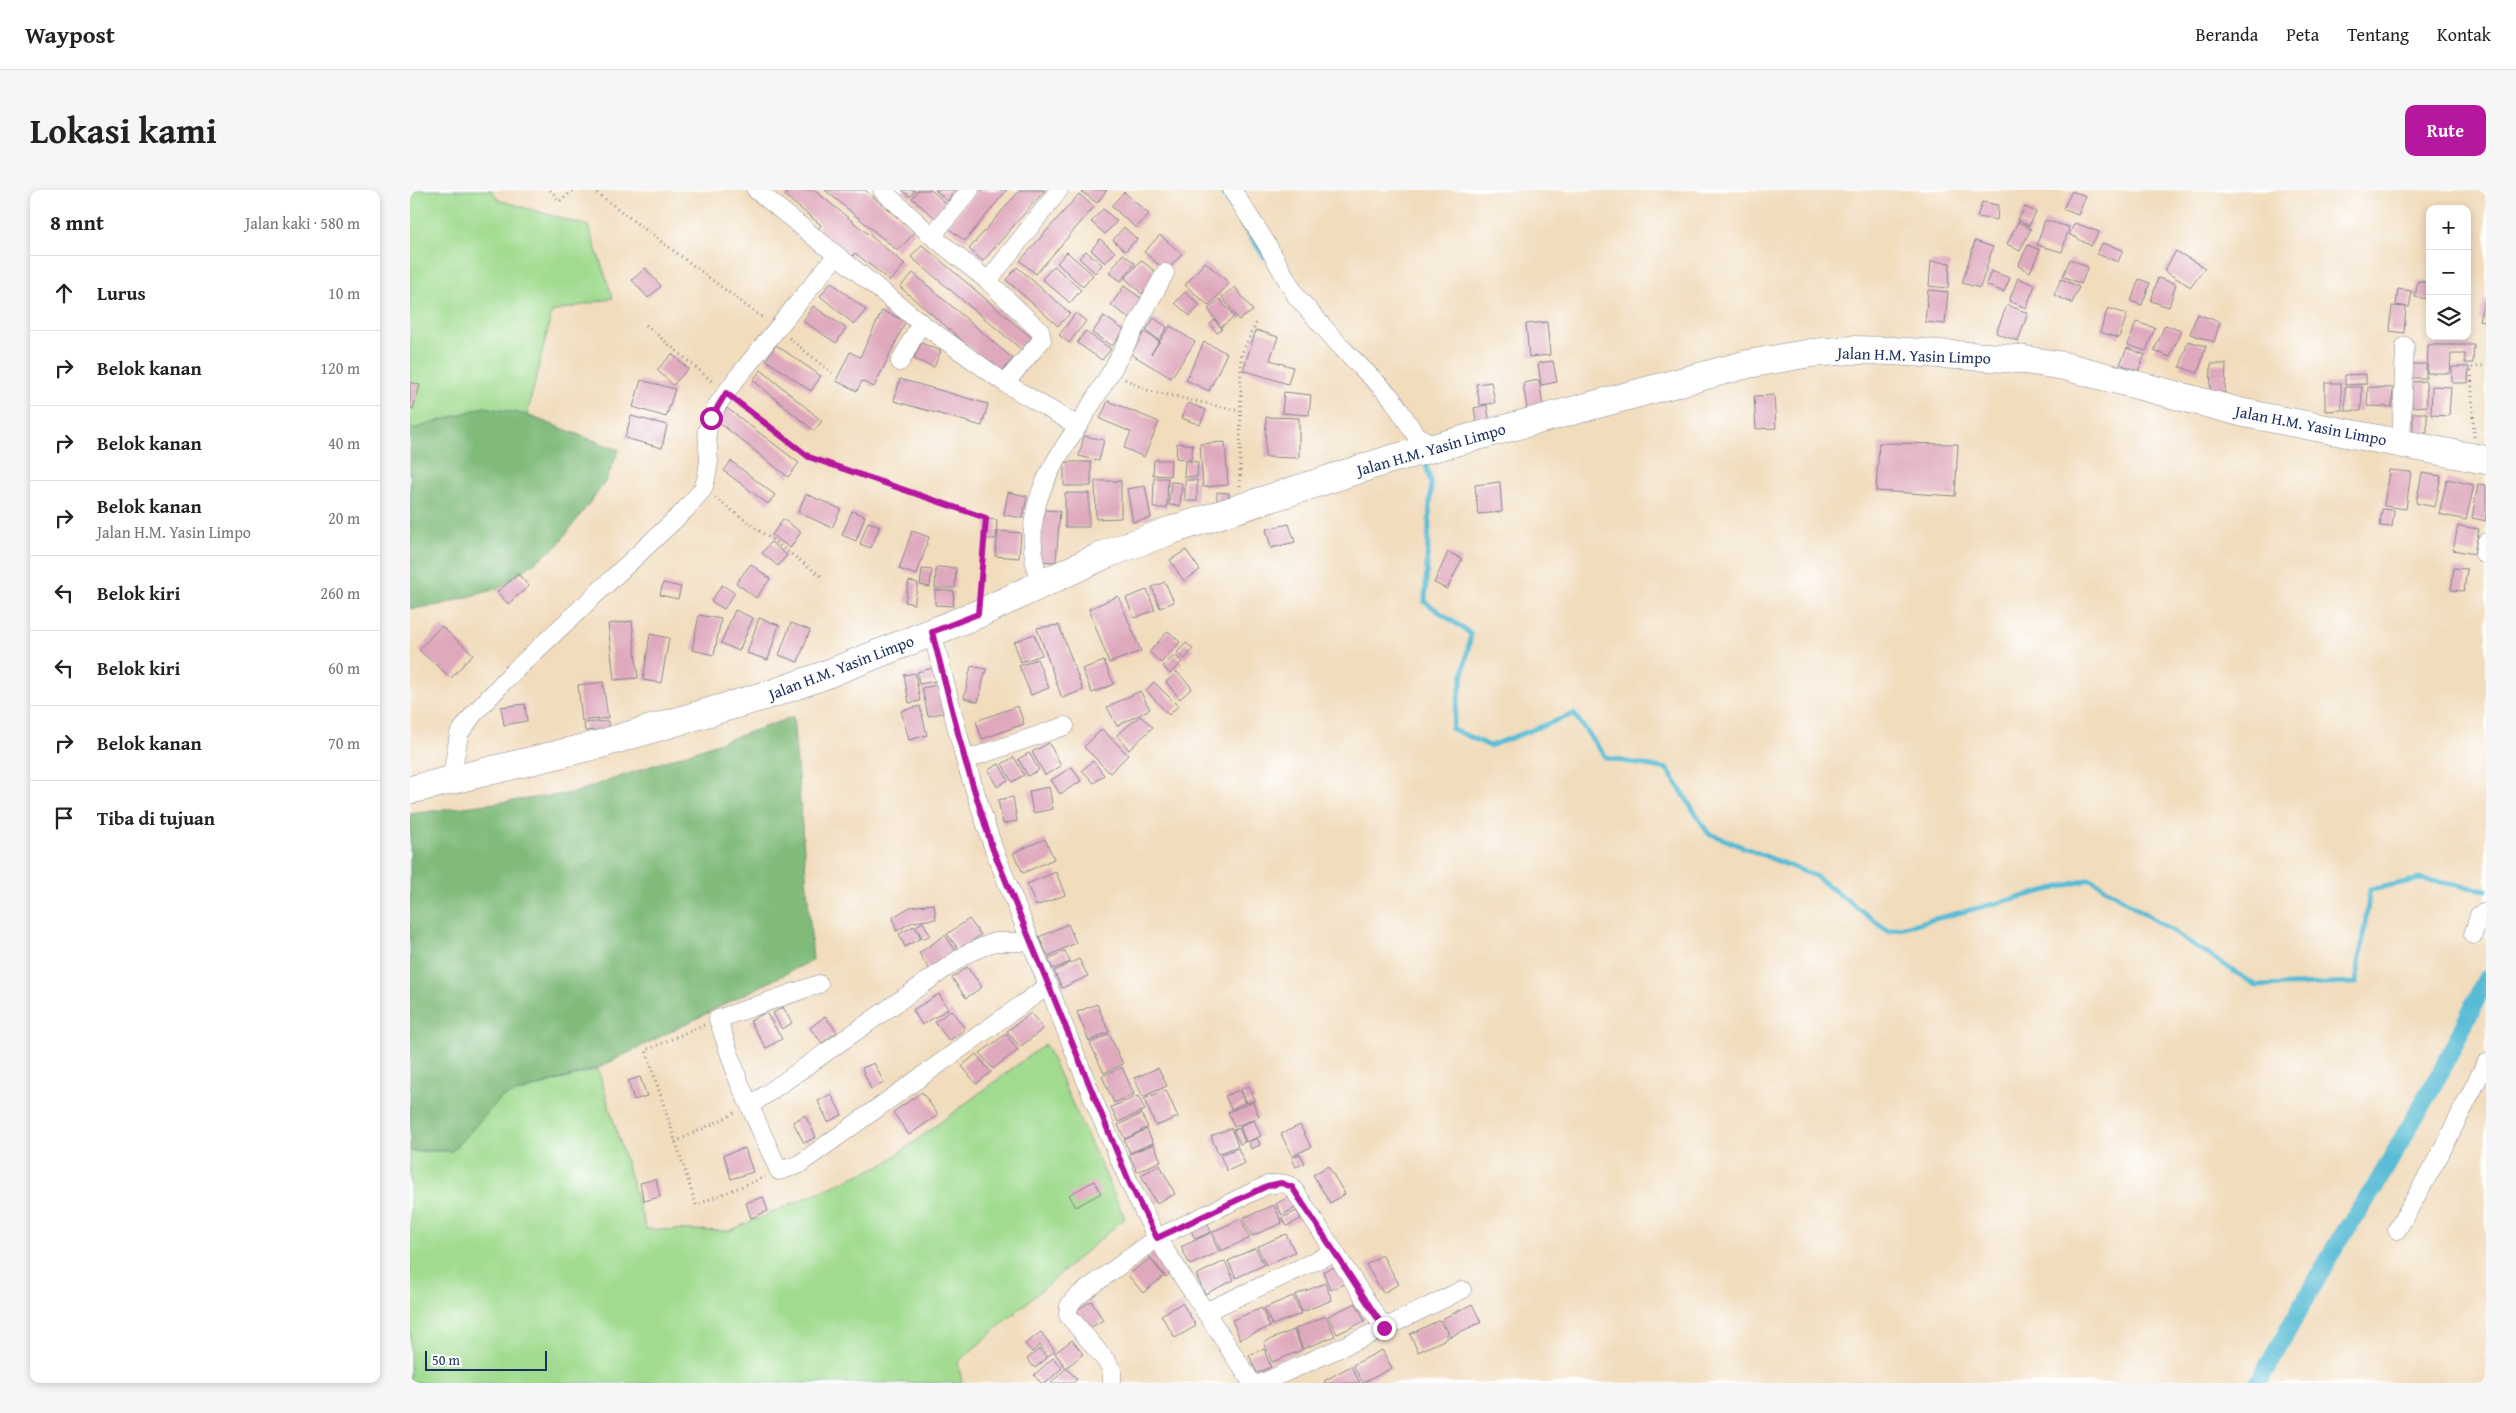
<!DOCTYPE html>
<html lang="id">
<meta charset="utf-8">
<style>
:root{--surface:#fff;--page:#f6f6f6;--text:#222;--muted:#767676;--line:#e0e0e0;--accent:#b5179e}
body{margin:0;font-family:"Gentium Book Plus",serif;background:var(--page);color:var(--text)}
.controls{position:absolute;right:15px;top:15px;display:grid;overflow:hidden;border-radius:10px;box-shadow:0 2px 8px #0003}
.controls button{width:45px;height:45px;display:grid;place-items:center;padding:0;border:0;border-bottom:1px solid var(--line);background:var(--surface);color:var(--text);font:25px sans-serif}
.scale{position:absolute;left:15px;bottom:12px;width:122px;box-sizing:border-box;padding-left:5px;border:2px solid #1b2f5e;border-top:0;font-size:14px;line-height:18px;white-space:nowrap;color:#1b2f5e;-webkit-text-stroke:4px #fff;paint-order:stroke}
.stop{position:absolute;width:15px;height:15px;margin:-11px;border:4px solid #b5179e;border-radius:50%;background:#fff}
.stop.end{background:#b5179e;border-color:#fff;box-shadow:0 1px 5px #0008}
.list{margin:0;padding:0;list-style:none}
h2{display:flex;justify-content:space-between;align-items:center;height:65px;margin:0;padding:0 20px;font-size:21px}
h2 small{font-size:16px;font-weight:400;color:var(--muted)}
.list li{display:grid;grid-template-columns:32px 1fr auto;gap:15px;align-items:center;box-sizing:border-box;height:75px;padding:0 20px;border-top:1px solid var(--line)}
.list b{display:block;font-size:19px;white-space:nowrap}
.list p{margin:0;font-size:16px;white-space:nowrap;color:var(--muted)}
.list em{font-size:16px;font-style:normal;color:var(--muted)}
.icon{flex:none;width:28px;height:28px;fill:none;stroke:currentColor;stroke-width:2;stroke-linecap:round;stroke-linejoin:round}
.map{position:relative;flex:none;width:2076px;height:1193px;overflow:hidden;border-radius:10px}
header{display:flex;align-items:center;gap:30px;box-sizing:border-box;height:70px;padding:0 25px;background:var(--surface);border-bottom:1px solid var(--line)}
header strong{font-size:24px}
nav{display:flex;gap:28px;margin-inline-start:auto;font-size:18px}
.intro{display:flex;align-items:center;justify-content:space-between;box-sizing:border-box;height:120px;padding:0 30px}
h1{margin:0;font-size:35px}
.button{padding:12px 22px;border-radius:10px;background:var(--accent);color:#fff;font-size:18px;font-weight:700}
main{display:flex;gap:30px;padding:0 30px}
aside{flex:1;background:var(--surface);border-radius:10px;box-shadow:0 2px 8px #0003}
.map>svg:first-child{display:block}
.green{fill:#a0db8f;stroke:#5e8576}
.forest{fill:#80bb7a;stroke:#4e756c}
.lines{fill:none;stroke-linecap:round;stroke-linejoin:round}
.stream{stroke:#56bbd4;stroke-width:5}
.canal{stroke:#56bbd4;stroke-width:18}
.building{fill:#dfa9bd}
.minor-casing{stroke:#86868d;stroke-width:19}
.primary-casing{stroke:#86868d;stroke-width:29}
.path{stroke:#86868d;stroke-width:3;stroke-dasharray:1 4;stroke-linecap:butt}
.minor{stroke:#fff;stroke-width:18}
.primary{stroke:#fff;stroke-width:28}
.route{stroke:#b5179e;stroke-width:6}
.labels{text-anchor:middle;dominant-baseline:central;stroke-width:4;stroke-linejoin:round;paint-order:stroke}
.street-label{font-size:16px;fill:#1b2f5e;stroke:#fff}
</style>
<header>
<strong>Waypost</strong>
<nav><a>Beranda</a><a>Peta</a><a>Tentang</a><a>Kontak</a></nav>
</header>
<div class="intro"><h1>Lokasi kami</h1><a class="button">Rute</a></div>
<main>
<aside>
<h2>8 mnt<small>Jalan kaki · 580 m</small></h2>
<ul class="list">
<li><svg class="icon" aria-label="ahead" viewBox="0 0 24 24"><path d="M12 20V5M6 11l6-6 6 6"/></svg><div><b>Lurus</b></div><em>10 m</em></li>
<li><svg class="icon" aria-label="right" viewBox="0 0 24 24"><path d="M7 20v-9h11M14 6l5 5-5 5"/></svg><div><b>Belok kanan</b></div><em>120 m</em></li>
<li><svg class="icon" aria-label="right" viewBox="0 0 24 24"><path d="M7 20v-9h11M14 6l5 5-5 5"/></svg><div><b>Belok kanan</b></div><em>40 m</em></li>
<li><svg class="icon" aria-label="right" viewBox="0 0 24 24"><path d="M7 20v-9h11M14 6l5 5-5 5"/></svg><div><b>Belok kanan</b><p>Jalan H.M. Yasin Limpo</p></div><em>20 m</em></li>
<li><svg class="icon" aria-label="left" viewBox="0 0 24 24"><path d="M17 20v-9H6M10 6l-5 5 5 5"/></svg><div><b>Belok kiri</b></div><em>260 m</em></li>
<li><svg class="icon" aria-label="left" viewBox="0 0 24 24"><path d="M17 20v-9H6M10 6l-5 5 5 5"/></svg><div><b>Belok kiri</b></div><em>60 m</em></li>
<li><svg class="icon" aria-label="right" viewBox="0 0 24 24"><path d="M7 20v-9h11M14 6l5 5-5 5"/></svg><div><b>Belok kanan</b></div><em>70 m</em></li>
<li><svg class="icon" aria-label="arrive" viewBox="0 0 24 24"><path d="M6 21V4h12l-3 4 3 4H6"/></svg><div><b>Tiba di tujuan</b></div></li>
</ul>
</aside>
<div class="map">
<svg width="2076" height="1193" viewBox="0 0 2076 1193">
<rect width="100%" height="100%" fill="#fff"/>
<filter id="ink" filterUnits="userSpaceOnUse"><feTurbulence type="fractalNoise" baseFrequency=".02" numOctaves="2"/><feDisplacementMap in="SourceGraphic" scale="10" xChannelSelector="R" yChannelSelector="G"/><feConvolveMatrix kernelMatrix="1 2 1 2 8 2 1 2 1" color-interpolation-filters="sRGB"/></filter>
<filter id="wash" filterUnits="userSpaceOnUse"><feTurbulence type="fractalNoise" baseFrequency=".0096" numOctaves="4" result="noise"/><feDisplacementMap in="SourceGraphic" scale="20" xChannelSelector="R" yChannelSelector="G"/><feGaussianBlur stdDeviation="1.12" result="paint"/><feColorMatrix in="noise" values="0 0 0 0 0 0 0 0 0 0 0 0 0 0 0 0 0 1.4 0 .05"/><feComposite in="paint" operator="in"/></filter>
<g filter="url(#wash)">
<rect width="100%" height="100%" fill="#f1dcbc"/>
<path class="green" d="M0,0H82L88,10L178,36L203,108L142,122L117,225L74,217L0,240Z
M635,854L715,1028L548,1172L552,1193H0V961H42L92,907L188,879L236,1039L319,1041L476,973Z"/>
<path class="forest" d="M74,217L117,225L209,260L196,291L147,356L90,398L29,415L0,419V240Z
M383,527L403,770L188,878L92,907L42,961H0V624L163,603Z"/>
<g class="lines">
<path class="stream" d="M811,0L854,67
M1014,268L1021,293L1015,412L1061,444L1042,539L1080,556L1164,524L1196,568L1257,579L1298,643L1405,686L1478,741L1681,689L1847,796L1946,793L1960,700L2010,689L2076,700"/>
<path class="canal" d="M1848,1193L1928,1052L1966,995L2034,876L2076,789"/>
</g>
<g id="blocks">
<path class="building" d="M380,0H404L495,74L480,91L445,63L442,67L408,39L411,35L375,6Z
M415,0H455L505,42L488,61Z
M492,0H505L500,7Z
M508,0H521L540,17L528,31L502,8Z
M525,0H546L537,11Z
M568,0H597L555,51L537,37Z
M610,0H635L573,71L559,59Z
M673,0H697L687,13L672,2Z
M1662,1L1676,6L1668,25L1653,19Z
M714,2L739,24L726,38L701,16Z
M669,4L684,17L626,84L610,71Z
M1572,12L1588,15L1587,30L1567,27Z
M1615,17L1626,22L1619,36L1608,30Z
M693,19L707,31L695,44L681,32Z
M1635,30L1659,37L1652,62L1627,55Z
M1608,32L1621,39L1610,61L1597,54Z
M1665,33L1689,42L1681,56L1659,44Z
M714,37L727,49L715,61L703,50Z
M750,45L772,64L756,81L734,62Z
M690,49L705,62L695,73L681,60Z
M1565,51L1583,57L1570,98L1552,93Z
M1692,53L1713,60L1708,72L1687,64Z
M512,55L622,148L612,160L501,67Z
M1618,55L1630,60L1620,82L1608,76Z
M676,61L692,75L685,83L669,68Z
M1766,61L1795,78L1781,97L1754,81Z
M657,62L683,85L673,97L647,73Z
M713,64L725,73L711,91L699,83Z
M1660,69L1678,77L1671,94L1653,86Z
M731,70L749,85L732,104L715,88Z
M1521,71L1540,73L1538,98L1519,96Z
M795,72L819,93L799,116L775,95Z
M644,76L671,100L660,113L632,89Z
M607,77L660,123L648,136L596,90Z
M235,78L251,96L238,108L222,90Z
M1581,81L1600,88L1594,102L1576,95Z
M503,83L603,169L590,183L490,97Z
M1608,88L1625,95L1616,118L1599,111Z
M1748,88L1766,94L1759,117L1741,111Z
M1651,89L1669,97L1662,113L1644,105Z
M1729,89L1740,93L1732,115L1721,111Z
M2008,91L2020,93V109L2005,107Z
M421,92L456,120L444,134L410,106Z
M714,96L738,113L725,132L701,115Z
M825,97L843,121L829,130L812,107Z
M1988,99L2002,101L1999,117L1986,115Z
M1518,100L1538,102L1535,134L1515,132Z
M775,102L790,115L780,126L765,113Z
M2075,108H2076V132L2069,130Z
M810,109L824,127L811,137L798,119Z
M1597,115L1618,123L1608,151L1586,143Z
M403,116L436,138L426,153L393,131Z
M1982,116L1996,117L1994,143L1980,141Z
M1698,118L1717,124L1709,148L1690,142Z
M472,121L496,131L464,197L452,191L447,201L426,191L440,162L450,167Z
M666,123L676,131L659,153L649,145Z
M1787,124L1810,132L1804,152L1780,144Z
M694,126L714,140L702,156L682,143Z
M744,128L757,137L749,150L736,141Z
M805,130L812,139L807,143L800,134Z
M1137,132L1140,165L1119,167L1116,134Z
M1726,132L1745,138L1736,161L1718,155Z
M1755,135L1771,141L1760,167L1744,161Z
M760,136L785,152L761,188L721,164L734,142L749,151L741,164Z
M846,140L868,147L860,170L883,177L878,194L833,180Z
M675,141L701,159L692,170L667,153Z
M1778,151L1796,156L1788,183L1770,177Z
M794,152L817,163L799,201L776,190Z
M511,153L531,161L524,177L504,169Z
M366,155L411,186L401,201L356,170Z
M2018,155H2064L2063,173H2055V164H2041L2040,183H2017Z
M1717,158L1735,165L1728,181L1710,174Z
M262,164L278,179L263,195L247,180Z
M1143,171L1147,192L1131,195L1128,173Z
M1801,174H1816L1815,203H1800Z
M2002,174H2016V188H2002Z
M2042,177H2059L2058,193H2042Z
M351,180L412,231L404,241L343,190Z
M1956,184V194L1935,195V185Z
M490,189L578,214L572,236L484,211Z
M231,190L265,199L256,227L223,217Z
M1129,190L1133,216L1117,219L1113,193Z
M2016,191L2017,216L2002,217L2001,192Z
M0,192L10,195L3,219L0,218Z
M1081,192L1085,213L1070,215L1066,194Z
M1915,193H1931L1932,220L1915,221Z
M2022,196L2041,197L2039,226L2021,225Z
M1935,197H1952L1951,221H1935Z
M1958,197L1983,198L1982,217L1957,216Z
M874,202L901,205L899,225L872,223Z
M1364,205L1366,238L1346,239L1344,206Z
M698,211L749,232L734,267L714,258L721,242L690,229Z
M778,213L796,220L790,235L772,228Z
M1077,215L1080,235L1067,237L1064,218Z
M317,218L389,273L378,287L307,231Z
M2003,223H2017V243H2003Z
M221,226L257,235L252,258L215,248Z
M856,227L889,228V268L855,267Z
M674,246L694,250L689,271L669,266Z
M815,252L818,295L793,297L790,254Z
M767,253L783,255L781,270L766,268Z
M1469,253L1548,254L1545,306L1466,301Z
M744,270H761L760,286L743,285Z
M321,271L365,305L358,314L314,281Z
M775,271L788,272L787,287H774Z
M654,272H681V296H654Z
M1979,280L2001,282L1996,319L1974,316Z
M2012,283L2031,286L2025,317L2006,313Z
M744,288H758L757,318H743Z
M2037,289L2064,295L2056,330L2029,324Z
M775,290H787V311H775Z
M685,291H711V328L686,329Z
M761,292L772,293L770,316L759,315Z
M1090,292L1092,322L1068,324L1065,295Z
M2068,294L2076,295V331L2062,328Z
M735,296L741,328L723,332L717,299Z
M598,302L617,306L613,328L594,325Z
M807,302L819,303L818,316L807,315Z
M655,303H679V337H655Z
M396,304L431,319L422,338L388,322Z
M1972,319L1984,320L1982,337L1970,336Z
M632,320L650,321L646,372L629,371Z
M442,321L455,326L446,351L432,345Z
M373,329L391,342L380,358L362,345Z
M576,329L587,330L586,349H575Z
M458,332L470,336L461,358L450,354Z
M879,334L885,352L861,358L856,339Z
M2048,336L2069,339L2064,364L2043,360Z
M502,341L519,347L507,385L489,379Z
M588,341L611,343L609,368L585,366Z
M361,352L377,365L368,376L352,363Z
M776,360L790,380L774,391L760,370Z
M1038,362L1052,369L1037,399L1024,393Z
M341,374L360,389L346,408L326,393Z
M526,377L546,378L545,398H525Z
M2044,378L2057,379L2054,401L2041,400Z
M512,379L522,380L520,397L510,395Z
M108,384L119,396L98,414L87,402Z
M499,391L508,393L504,414L495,412Z
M755,392L764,412L750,418L742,397Z
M253,393L271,397L268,409L250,405Z
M312,395L325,403L314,419L301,411Z
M525,400L544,401L543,416L525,415Z
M737,400L745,420L724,428L716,408Z
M708,406L731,461L699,473L679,419Z
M325,420L343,428L329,461L311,453Z
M289,425L311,429L304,465L282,460Z
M349,428L369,435L358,470L337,463Z
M222,431L228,488L204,490L198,434Z
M381,433L400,440L388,472L369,465Z
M649,435L673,500L652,508L627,438Z
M31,436L63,464L41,488L9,460Z
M758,441L770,452L751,473L739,462Z
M240,444L259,448L251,493L233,490Z
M624,444L632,465L611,472L604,452Z
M776,453L783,459L775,469L767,463Z
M765,465L772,472L760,484L753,476Z
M627,469L639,498L621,505L609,476Z
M694,471L704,494L682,503L672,479Z
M561,476L576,479L568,512L554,508Z
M524,478L526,491L509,494L507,482Z
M767,482L782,498L770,509L756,492Z
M505,483L510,511L499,513L494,485Z
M193,492L198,528L172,531L168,495Z
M744,492L768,516L759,525L736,500Z
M528,495L533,523L518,526L512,498Z
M730,501L740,519L707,536L697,517Z
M115,514L117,531L94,535L91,517Z
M510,516L517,545L499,550L491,521Z
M608,516L614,534L572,549L566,531Z
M730,526L743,537L719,560L707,545Z
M198,531L199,539L175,541L174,533Z
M692,539L718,565L700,583L674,557Z
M639,553L651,576L635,585L622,562Z
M619,563L629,580L618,586L608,569Z
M604,567L614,585L602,592L592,574Z
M683,571L694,585L684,593L672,580Z
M589,574L598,590L587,597L578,580Z
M662,577L671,591L650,604L641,590Z
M639,597L643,619L623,623L619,601Z
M603,607L607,631L593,634L588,610Z
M635,649L644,669L613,683L603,663Z
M646,682L655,705L626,716L617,694Z
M524,714L526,729L503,732L486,741L483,727L500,717Z
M559,729L571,745L549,760L537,744Z
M513,732L520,745L513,749L506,736Z
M658,734L666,753L638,766L629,747Z
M504,736L511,748L495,757L489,744Z
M535,745L547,763L520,780L509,763Z
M655,761L660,772L643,779L638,769Z
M669,769L678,786L652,798L644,781Z
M557,777L572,797L556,808L542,788Z
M529,804L538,819L512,835L503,820Z
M687,814L699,842L679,851L667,822Z
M373,817L382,833L372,839L363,823Z
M541,820L555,839L539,851L525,832Z
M356,822L372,849L356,858L340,831Z
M621,823L633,839L610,857L597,841Z
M415,826L427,842L412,853L400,838Z
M596,844L608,860L583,879L570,863Z
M699,844L713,874L694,883L680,853Z
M566,864L581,882L566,894L552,876Z
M464,873L474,893L461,899L452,878Z
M712,877L724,904L704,913L692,886Z
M748,878L757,896L733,907L724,888Z
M230,887L237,906L224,910L218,891Z
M839,896L845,910L837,913L831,899Z
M756,900L768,927L746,936L734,909Z
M829,900L835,913L821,919L815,906Z
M512,902L528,925L499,945L483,922Z
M421,904L432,925L418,932L408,911Z
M728,906L735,920L708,932L701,917Z
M843,912L849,927L824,937L818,922Z
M731,924L738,937L715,949L708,935Z
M395,925L406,947L394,953L383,932Z
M844,930L851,946L836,952L830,936Z
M890,935L901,957L882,966L871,944Z
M821,938L828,956L808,964L801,946Z
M829,938L835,952L830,954L823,940Z
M737,939L743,953L720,963L714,950Z
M847,948L850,955L841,959L839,952Z
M744,954L751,971L727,982L719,964Z
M335,958L343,982L321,989L314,965Z
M828,958L835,973L817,981L810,965Z
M890,964L895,973L886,977L882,968Z
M750,975L765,1004L746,1013L731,985Z
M918,976L935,1004L920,1013L903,985Z
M246,989L250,1007L234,1011L230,993Z
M684,991L691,1003L666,1017L659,1005Z
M880,1006L886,1018L872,1025L866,1014Z
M353,1007L358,1021L341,1028L336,1013Z
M864,1015L872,1033L842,1046L833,1028Z
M887,1021L891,1029L877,1036L872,1028Z
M831,1029L840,1048L811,1061L802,1042Z
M797,1032L801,1042L785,1049L781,1040Z
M800,1043L809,1062L780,1075L771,1057Z
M876,1044L885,1062L856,1075L847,1057Z
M749,1058L766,1078L756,1087L739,1066Z
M845,1058L854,1075L826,1088L818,1071Z
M972,1065L989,1094L973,1103L956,1075Z
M740,1068L754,1086L733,1103L718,1085Z
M815,1071L824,1090L795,1104L786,1085Z
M929,1076L935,1094L920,1100L913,1081Z
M915,1093L922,1110L892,1122L885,1105Z
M883,1106L891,1124L862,1135L854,1118Z
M681,1111L693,1130L678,1139L667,1120Z
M772,1113L786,1136L765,1148L751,1125Z
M946,1113L955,1131L927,1144L918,1126Z
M1062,1114L1071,1132L1040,1147L1032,1129Z
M852,1118L860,1137L830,1149L822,1130Z
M916,1126L925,1146L893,1159L885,1139Z
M1030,1130L1038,1148L1008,1162L1000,1144Z
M884,1140L892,1160L862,1172L854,1152Z
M631,1142L645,1161L638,1166L630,1155L622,1162L615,1154Z
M662,1150L673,1164L656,1178L645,1163Z
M629,1159L637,1168L625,1178L617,1169Z
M854,1159L861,1177L847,1183L839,1165Z
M972,1160L982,1178L953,1193L943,1175Z
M643,1168L652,1178L636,1193H631L624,1185Z
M941,1176L950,1193H915L914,1191Z
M656,1178L667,1189L663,1193H641Z"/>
</g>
</g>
<g filter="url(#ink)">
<use href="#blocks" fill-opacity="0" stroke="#86868d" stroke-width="1"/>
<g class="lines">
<g class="minor-casing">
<path id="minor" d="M346,0L511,133L595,193L632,150L630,141L578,91L522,46L472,0
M822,0L855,51L886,106L932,158L981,207L1005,244L1025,257
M522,46L560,0
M578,91L649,0
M490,172L511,133
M595,193L668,236C632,288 610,330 630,394
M668,236L701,182L755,83
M1991,254L1995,156
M2074,364L2076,352
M522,442L555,570L583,657L684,911L720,994L747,1048L842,1193
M555,570L655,536
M41,592L49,544L63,525L97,488L274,321L293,299L296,289L299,272L297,241L306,217L326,189L426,66
M2063,745L2069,725L2076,722
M409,794L308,829L329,892L369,981L388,975L639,795
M341,915L556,764L584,752H610L618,748
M1987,1040L2029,966L2076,873
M795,1122L925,1062
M974,1138L1052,1100
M702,1193V1180L697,1172L658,1125L659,1116L665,1108L747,1048L857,995C868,993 878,991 885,1001L974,1138L852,1193"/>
</g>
<g class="primary-casing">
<path id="primary" d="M0,600L187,555L364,503L412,486L568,424L694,365L762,340L978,270L1338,174L1401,163L1443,160L1482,161L1609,169L1654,176L1834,223L2076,270"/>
</g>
<path class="path" d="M140,0L150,11L164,0
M183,0L354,129
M236,135L304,193
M379,148L422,183
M715,189L736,200L830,221
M328,213L399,267L575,328L570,401
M2064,247L2061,178L2076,175
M830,296L831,165L848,130
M305,308L411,386
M294,835L236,860L286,1015L355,987
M265,952L325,923"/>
<use href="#minor" class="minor"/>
<use href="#primary" class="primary"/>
</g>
</g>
<g class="lines" filter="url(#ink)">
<path class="route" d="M301,228L316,203L399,267L576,328L568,424L522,442L555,570L582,657L720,994L747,1048L857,996L871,993L882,997L974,1138"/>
</g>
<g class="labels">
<g class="street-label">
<text transform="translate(1504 165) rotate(2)">Jalan H.M. Yasin Limpo</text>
<text transform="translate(1901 235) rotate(11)">Jalan H.M. Yasin Limpo</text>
<text transform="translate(1021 259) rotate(-16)">Jalan H.M. Yasin Limpo</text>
<text transform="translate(431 477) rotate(-21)">Jalan H.M. Yasin Limpo</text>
</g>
</g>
</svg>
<div class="controls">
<button>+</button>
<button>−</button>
<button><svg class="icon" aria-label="layers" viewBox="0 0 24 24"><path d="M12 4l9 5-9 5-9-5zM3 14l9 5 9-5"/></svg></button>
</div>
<div class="scale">50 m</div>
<div class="stop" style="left:301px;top:228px"></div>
<div class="stop end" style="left:974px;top:1138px"></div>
</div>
</main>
